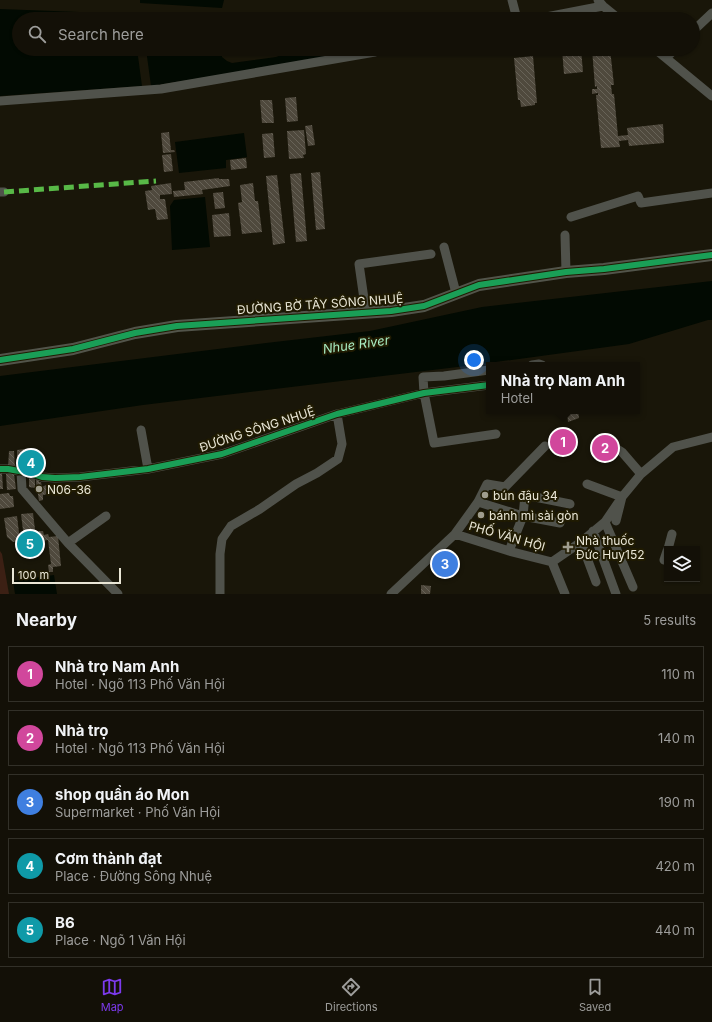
<!DOCTYPE html>
<meta charset="utf-8">
<style>
:root{--surface:#131007;--page:#201e15;--text:#f1f3f6;--muted:#9d9d9b;--line:#323028;--accent:#7c3aed}
body{margin:0;font-family:Inter,sans-serif;background:var(--page);color:var(--text)}
.controls{position:absolute;right:12px;bottom:12px;display:grid;overflow:hidden;border-radius:0px;box-shadow:0 1px 3px #0004}
.controls button{width:36px;height:36px;display:grid;place-items:center;padding:0;border:0;border-bottom:1px solid var(--line);background:var(--surface);color:var(--text);font:20px sans-serif}
.scale{position:absolute;left:12px;bottom:10px;width:109px;box-sizing:border-box;padding-left:4px;border:2px solid #e9e6d6;border-top:0;font-size:11px;line-height:14px;white-space:nowrap;color:#e9e6d6;-webkit-text-stroke:3px #201b02;paint-order:stroke}
.you{position:absolute;left:474px;top:360px;width:14px;height:14px;margin:-10px;border:3px solid #fff;border-radius:50%;background:#1a73e8;box-shadow:0 0 0 6px #1a73e833}
.badge{display:grid;place-items:center;width:26px;height:26px;border-radius:50%;background:var(--accent);color:#fff;font-size:13px;font-weight:700}
.pin{position:absolute;translate:-50% -50%;border:2px solid #fff;box-shadow:0 1px 4px #0006}
.popup{position:absolute;left:486px;top:362px;width:154px;height:52px;box-sizing:border-box;display:grid;place-content:center;border-radius:0px;background:var(--surface);filter:drop-shadow(0 1px 3px #0005);font-size:13px;white-space:nowrap;color:var(--muted)}
.popup b{font-size:15px;color:var(--text)}
.popup::after{content:'';position:absolute;left:50%;top:100%;margin-left:-8px;border:8px solid transparent;border-top-color:var(--surface)}
.list{margin:0;padding:0;list-style:none}
h2{display:flex;justify-content:space-between;align-items:center;height:52px;margin:0;padding:0 16px;font-size:17px}
h2 small{font-size:13px;font-weight:400;color:var(--muted)}
.list li{display:grid;grid-template-columns:26px 1fr auto;gap:12px;align-items:center;box-sizing:border-box;height:56px;margin:0 8px 8px;padding:0 8px;border:1px solid var(--line);border-radius:0px}
.list b{display:block;font-size:15px;white-space:nowrap}
.list p{margin:0;font-size:13px;white-space:nowrap;color:var(--muted)}
.list em{font-size:13px;font-style:normal;color:var(--muted)}
.icon{flex:none;width:22px;height:22px;fill:none;stroke:currentColor;stroke-width:2;stroke-linecap:round;stroke-linejoin:round}
.map{position:relative;flex:none;width:712px;height:594px;overflow:hidden}
.search{position:absolute;background:var(--surface);box-shadow:0 1px 3px #0004;left:12px;right:12px;top:12px;height:44px;display:flex;align-items:center;gap:10px;box-sizing:border-box;padding:0 14px;border-radius:22px;color:var(--muted);font-size:15px}
.sheet{height:372px;background:var(--surface)}
nav{display:flex;justify-content:space-around;align-items:center;box-sizing:border-box;height:56px;border-top:1px solid var(--line);background:var(--surface);font-size:11px;color:var(--muted)}
nav a{display:grid;justify-items:center;gap:2px}
nav .on{color:var(--accent)}
.map>svg:first-child{display:block}
.green{fill:#3c2014}
.water{fill:#020a02}
.building{fill:url(#building-back-hatch)}
.lines{fill:none;stroke-linecap:round;stroke-linejoin:round}
.street{stroke:#50524b;stroke-width:9}
.secondary{stroke:#52544a;stroke-width:12}
.quiet{stroke:#58b947;stroke-width:5;stroke-dasharray:10 5;stroke-linecap:butt}
.cycleway-casing{stroke:#201b02;stroke-width:8}
.cycleway{stroke:#1a9f57;stroke-width:6}
.poi-dot{fill:#a09d8e;stroke:#201b02;stroke-width:1.5}
.labels{text-anchor:middle;dominant-baseline:central;stroke-width:4;stroke-linejoin:round;paint-order:stroke}
.street-label{font-size:12px;fill:#e9e6d6;stroke:#201b02}
.poi-label{font-size:12px;fill:#e9e6d6;stroke:#201b02;text-anchor:start}
.water-label{font-size:13px;font-style:italic;fill:#a9ecc3;stroke:#201b02}
</style>
<div class="map">
<svg width="712" height="594" viewBox="0 0 712 594">
<defs>
<pattern id="building-back-hatch" width="6" height="6" patternUnits="userSpaceOnUse"><rect width="6" height="6" fill="#4f493d"/><path d="M-1 5l2 2M0 0l6 6M5-1l2 2" fill="none" stroke="#686358"/></pattern>
</defs>
<rect width="100%" height="100%" fill="#191609"/>
<path class="green" d="M0,551L2,554L9,594H0Z"/>
<path class="water" d="M140,0H224L222,8L140,3Z
M0,9L132,14V19H19V49H137L142,86L0,96Z
M141,15L270,19H142Z
M146,49H221L222,57L227,61L232,63L276,57L284,54L288,49H366V51L151,86Z
M244,133L247,157L226,160V168L179,173L175,142Z
M205,197L210,247L172,250L170,206L174,200Z
M712,281V320H708L629,344L474,365L143,405L0,426V376L266,343L370,331L482,307Z
M54,575L57,594H15L13,581Z"/>
<path class="building" d="M562,49H581L583,72L564,74Z
M592,49H610L614,85H611L612,94H614L618,136L628,135L627,128L663,124L664,143L629,146L628,140L619,141L620,147L601,148L596,95H598V93L592,94V89H597V86L595,87Z
M533,56L537,103H535V105L521,107L520,100H518L514,58Z
M296,97L298,121L287,122L285,98Z
M260,100H272L274,123H262Z
M312,125L315,145L308,146L305,126Z
M304,130L306,154L303,155L304,158L289,159L287,131Z
M169,132L171,150H174L175,152L163,153L161,133Z
M273,133L275,157L264,158L262,134Z
M171,154L173,171L164,172L162,155Z
M246,158L247,168L231,170L230,160Z
M320,172L325,229L316,230L311,173Z
M301,173L307,241L296,242L290,174Z
M277,175L285,243L273,245L266,176Z
M219,178V179H229L230,186L202,190L203,194L174,197L173,191L185,190L184,182Z
M171,183L172,194L160,195V199H165L168,219L157,220L155,209L148,210L145,191L152,190L151,186Z
M253,183L255,201H258L262,232L242,234L238,203L242,202L240,185Z
M223,192L225,208L215,209L213,193Z
M229,213L231,236L214,237L212,215Z
M569,411H578L579,418L568,422L567,413Z
M24,449V470H17V450Z
M9,451H14L15,468H8Z
M27,456L34,458V470L27,469Z
M40,461H46V464L42,465V476L35,472L36,463L40,462Z
M2,473L3,489H0V474Z
M6,474H14L16,489L7,490Z
M29,476L35,477V488L29,487Z
M37,478H40L39,482H41L42,487L46,485L48,494L43,495V500L39,501L36,482Z
M9,493L10,496H13L14,507L0,509V494Z
M33,513L36,538L39,537V531H43L44,535L48,534L49,537L58,536L61,566L53,567V572H49L48,565L51,564L48,540L35,542L36,546L25,547L21,514Z
M17,516L20,541L13,542L7,537L4,518Z
M421,585L431,586L430,594H421Z"/>
<g class="lines">
<path class="street" d="M512,0L517,19
M598,0L603,6L619,19
M536,19L603,6
M693,31L712,13
M655,49L712,96
M666,58L675,49
M0,101L161,89L375,52L385,49
M0,192H4
M571,217L638,196L641,203L712,193
M565,235L566,272
M444,247L456,293
M366,313L359,264L431,254
M532,365L539,364L542,365
M489,370L444,376L423,377L424,393L434,443L496,434
M141,430L148,469
M601,439L622,452L641,474
M0,469H8L30,473L42,477L55,478L80,477L148,469L222,454L337,414L424,393L489,385
M21,472L22,489L68,543L118,594
M587,484L622,497L616,521
M478,502L523,516L560,523
M605,522L633,587
M593,531L616,594
M455,534L478,502L487,484L505,487L545,446
M581,542L596,582
M68,543L106,516
M668,549L672,534
M509,551L523,516L525,495L570,504
M664,560L667,551
M552,562L565,594
M220,594V554L222,539L231,526L260,509L296,484L317,473L338,459L342,444L337,414
M391,594L455,534L509,551L552,562L581,542L605,522L622,497L641,474L673,447L712,437"/>
<path class="secondary" d="M0,360L73,349L135,333L177,326L391,311L424,306L479,285L566,272L604,269L712,255"/>
<path class="quiet" d="M4,192L156,181"/>
<g class="cycleway-casing">
<path id="cycleway" d="M0,360L73,349L135,333L177,326L391,311L424,306L479,285L566,272L604,269L712,255
M0,469H8L30,473L42,477L55,478L80,477L148,469L222,454L337,414L424,393L489,385"/>
</g>
<use href="#cycleway" class="cycleway"/>
</g>
<g class="poi-dot">
<circle cx="39" cy="489" r="4"/>
<circle cx="485" cy="495" r="4"/>
<circle cx="481" cy="515" r="4"/>
<path d="M566 541h4v4h4v4h-4v4h-4v-4h-4v-4h4z"/>
</g>
<g class="labels">
<g class="street-label">
<text transform="translate(320 304) rotate(-4)">ĐƯỜNG BỜ TÂY SÔNG NHUỆ</text>
<text transform="translate(257 429) rotate(-18)">ĐƯỜNG SÔNG NHUỆ</text>
<text transform="translate(507 536) rotate(16)">PHỐ VĂN HỘI</text>
</g>
<g class="poi-label">
<text x="47" y="489">N06-36</text>
<text x="493" y="495">bún đậu 34</text>
<text x="489" y="515">bánh mì sài gòn</text>
<text x="576" y="540">Nhà thuốc<tspan x="576" dy="14">Đức Huy152</tspan></text>
</g>
<g class="water-label">
<text transform="translate(356 344) rotate(-8)">Nhue River</text>
</g>
</g>
</svg>
<div class="controls">
<button><svg class="icon" aria-label="layers" viewBox="0 0 24 24"><path d="M12 4l9 5-9 5-9-5zM3 14l9 5 9-5"/></svg></button>
</div>
<div class="scale">100 m</div>
<div class="you"></div>
<div class="pin badge" style="left:563px;top:442px;background:#d1479c">1</div>
<div class="popup"><b>Nhà trọ Nam Anh</b>Hotel</div>
<div class="pin badge" style="left:605px;top:448px;background:#d1479c">2</div>
<div class="pin badge" style="left:445px;top:564px;background:#3f7fe0">3</div>
<div class="pin badge" style="left:31px;top:463px;background:#0f9aa8">4</div>
<div class="pin badge" style="left:30px;top:544px;background:#0f9aa8">5</div>
<div class="search"><svg class="icon" aria-label="search" viewBox="0 0 24 24"><circle cx="10" cy="10" r="6"/><path d="M15 15l6 6"/></svg>Search here</div>
</div>
<section class="sheet">
<h2>Nearby<small>5 results</small></h2>
<ul class="list">
<li><span class="badge" style="background:#d1479c">1</span><div><b>Nhà trọ Nam Anh</b><p>Hotel · Ngõ 113 Phố Văn Hội</p></div><em>110 m</em></li>
<li><span class="badge" style="background:#d1479c">2</span><div><b>Nhà trọ</b><p>Hotel · Ngõ 113 Phố Văn Hội</p></div><em>140 m</em></li>
<li><span class="badge" style="background:#3f7fe0">3</span><div><b>shop quần áo Mon</b><p>Supermarket · Phố Văn Hội</p></div><em>190 m</em></li>
<li><span class="badge" style="background:#0f9aa8">4</span><div><b>Cơm thành đạt</b><p>Place · Đường Sông Nhuệ</p></div><em>420 m</em></li>
<li><span class="badge" style="background:#0f9aa8">5</span><div><b>B6</b><p>Place · Ngõ 1 Văn Hội</p></div><em>440 m</em></li>
</ul>
</section>
<nav>
<a class="on"><svg class="icon" aria-label="map" viewBox="0 0 24 24"><path d="M3 6l6-2 6 2 6-2v14l-6 2-6-2-6 2zM9 4v14M15 6v14"/></svg>Map</a>
<a><svg class="icon" aria-label="directions" viewBox="0 0 24 24"><path d="M12 3l9 9-9 9-9-9zM9 14v-3h6M13 9l2 2-2 2"/></svg>Directions</a>
<a><svg class="icon" aria-label="saved" viewBox="0 0 24 24"><path d="M7 4h10v16l-5-4-5 4z"/></svg>Saved</a>
</nav>
